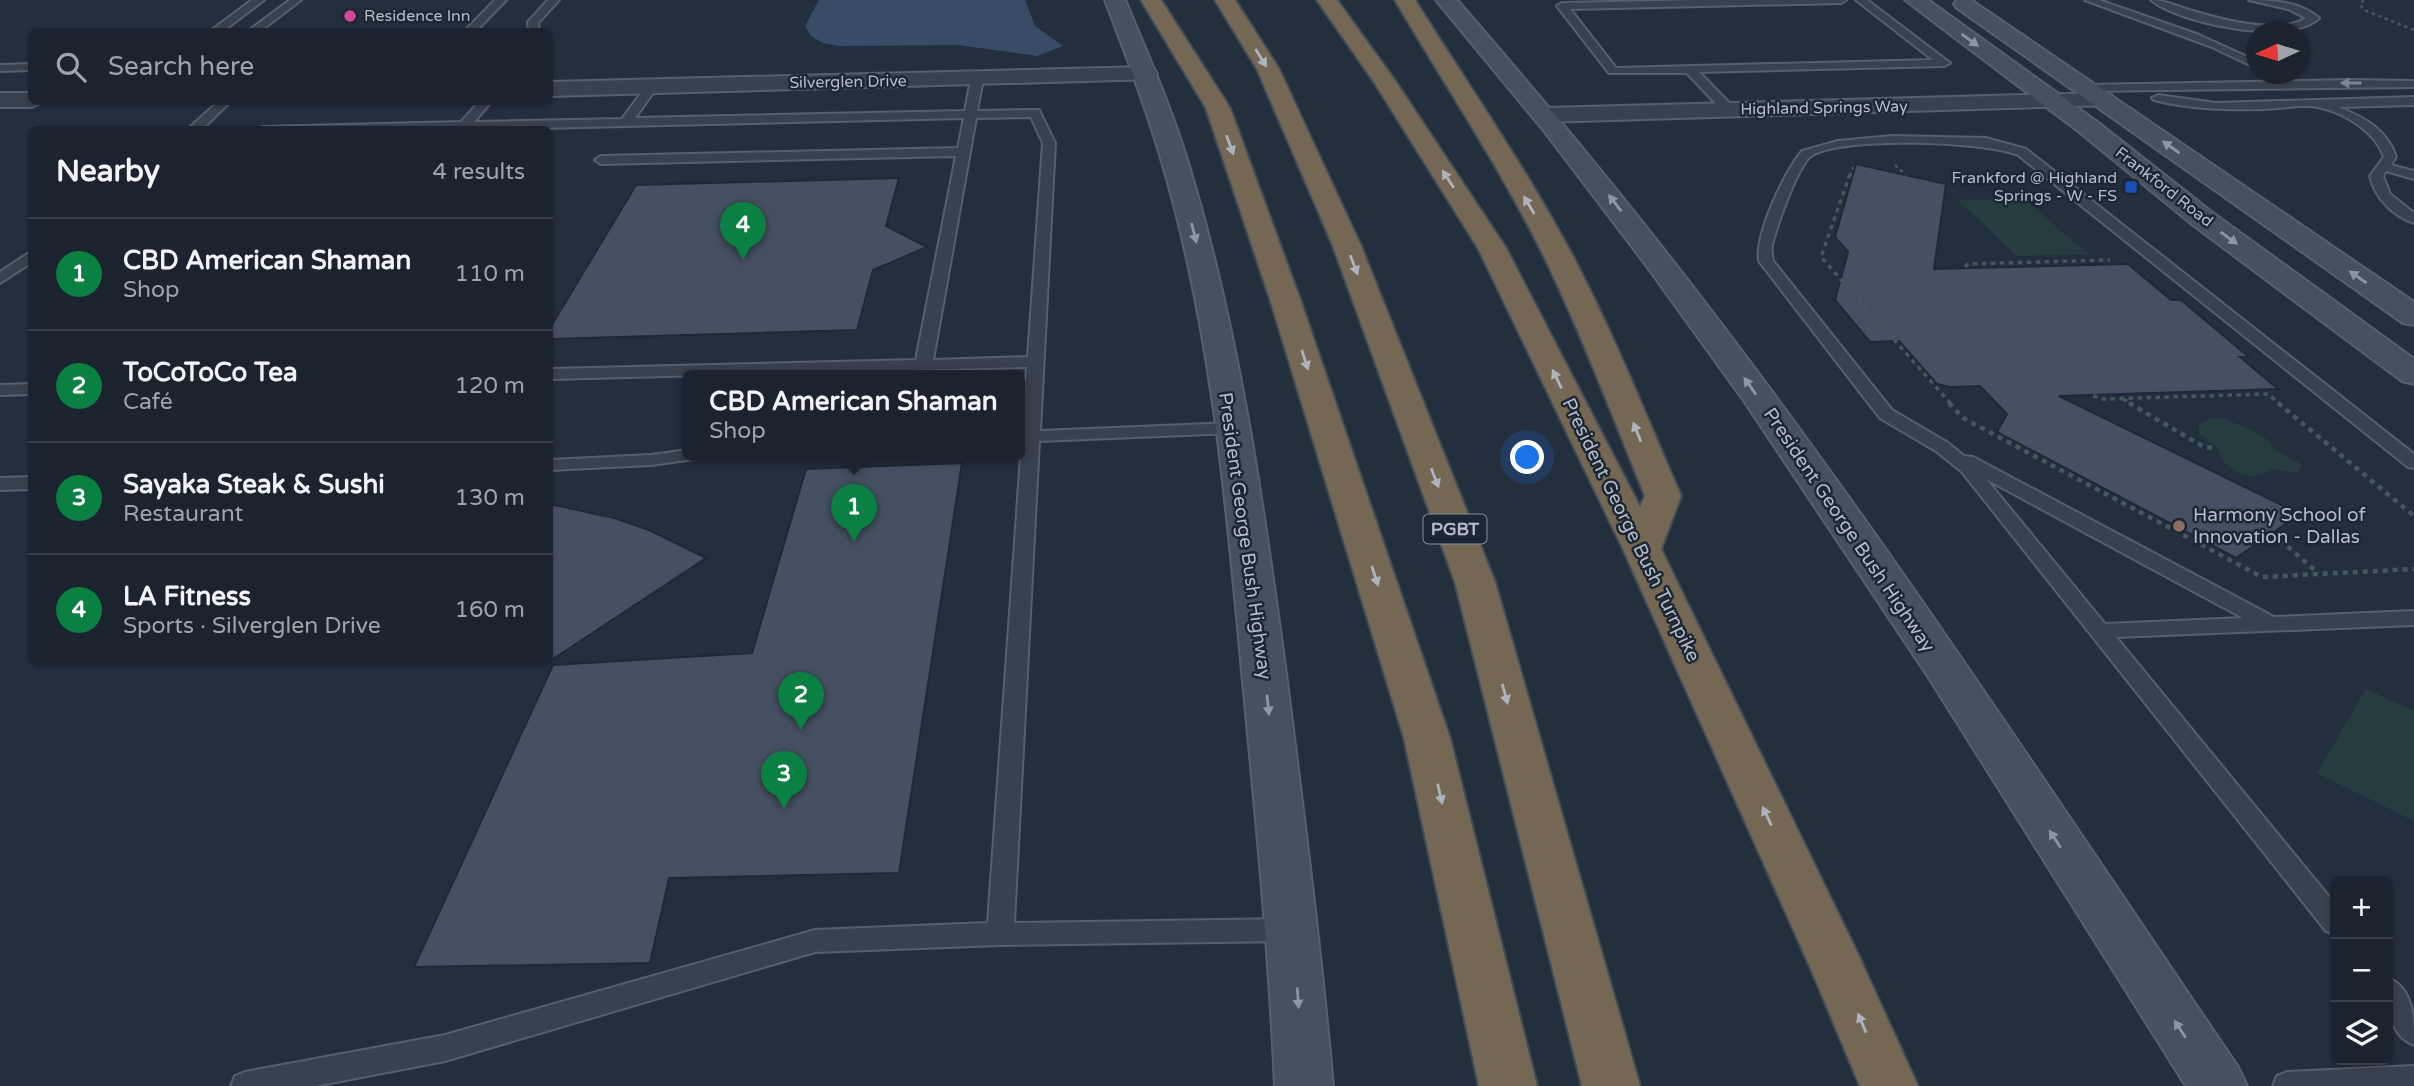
<!DOCTYPE html>
<meta charset="utf-8">
<style>
:root{--surface:#1b232e;--page:#282f3a;--text:#f1f3f6;--muted:#a0a4aa;--line:#39404a;--accent:#0b8043}
body{margin:0;font-family:"Varela Round",sans-serif;background:var(--page);color:var(--text)}
.controls{position:absolute;right:21px;bottom:21px;display:grid;overflow:hidden;border-radius:10px;box-shadow:0 2px 5px #0004}
.controls button{width:63px;height:63px;display:grid;place-items:center;padding:0;border:0;border-bottom:2px solid var(--line);background:var(--surface);color:var(--text);font:35px sans-serif}
.compass{position:absolute;left:2246px;top:21px;width:63px;height:63px;border-radius:50%;background:var(--surface);box-shadow:0 2px 5px #0004;rotate:266deg}
.you{position:absolute;left:1528px;top:458px;width:24px;height:24px;margin:-18px;border:5px solid #fff;border-radius:50%;background:#1a73e8;box-shadow:0 0 0 10px #1a73e833}
.badge{display:grid;place-items:center;width:46px;height:46px;border-radius:50%;background:var(--accent);color:#fff;font-size:23px;font-weight:700}
.pin{position:absolute;translate:-50% -58px;filter:drop-shadow(0 2px 4px #0008)}
.pin::after{content:'';position:absolute;top:37px;width:24px;height:21px;background:inherit;clip-path:polygon(0 0,100% 0,50% 100%)}
.popup{position:absolute;left:682px;top:370px;width:343px;height:91px;box-sizing:border-box;display:grid;place-content:center;border-radius:10px;background:var(--surface);filter:drop-shadow(0 2px 5px #0005);font-size:23px;white-space:nowrap;color:var(--muted)}
.popup b{font-size:26px;color:var(--text)}
.popup::after{content:'';position:absolute;left:50%;top:100%;margin-left:-14px;border:14px solid transparent;border-top-color:var(--surface)}
.list{margin:0;padding:0;list-style:none}
h2{display:flex;justify-content:space-between;align-items:center;height:91px;margin:0;padding:0 28px;font-size:30px}
h2 small{font-size:23px;font-weight:400;color:var(--muted)}
.list li{display:grid;grid-template-columns:46px 1fr auto;gap:21px;align-items:center;box-sizing:border-box;height:112px;padding:0 28px;border-top:2px solid var(--line)}
.list b{display:block;font-size:26px;white-space:nowrap}
.list p{margin:0;font-size:23px;white-space:nowrap;color:var(--muted)}
.list em{font-size:23px;font-style:normal;color:var(--muted)}
.icon{flex:none;width:38px;height:38px;fill:none;stroke:currentColor;stroke-width:2;stroke-linecap:round;stroke-linejoin:round}
.map{position:relative;flex:none;width:2414px;height:1086px;overflow:hidden}
.search{position:absolute;background:var(--surface);box-shadow:0 2px 5px #0004;left:28px;top:28px;width:525px;height:77px;display:flex;align-items:center;gap:18px;box-sizing:border-box;padding:0 24px;border-radius:10px;color:var(--muted);font-size:26px}
.panel{position:absolute;background:var(--surface);box-shadow:0 2px 5px #0004;left:28px;top:126px;width:525px;height:539px;border-radius:10px}
.map>svg:first-child{display:block}
.green{fill:#263c3f}
.water{fill:#394c67}
.building{fill:#455162;stroke:#1f2835;stroke-width:2}
.lines{fill:none;stroke-linecap:round;stroke-linejoin:round}
.service-casing{stroke:#565f6c;stroke-width:4}
.minor-casing{stroke:#565f6c;stroke-width:4}
.tertiary-casing{stroke:#565f6c;stroke-width:4}
.secondary-casing{stroke:#565f6c;stroke-width:4}
.motorway-casing{stroke:#434c59;stroke-width:4}
.path-far2{stroke:#44595c;stroke-width:2.5;stroke-dasharray:3.5 3.5;stroke-linecap:butt}
.path-far1{stroke:#44595c;stroke-width:3.5;stroke-dasharray:4.5 4.5;stroke-linecap:butt}
.path{stroke:#44595c;stroke-width:4.5;stroke-dasharray:5 5;stroke-linecap:butt}
.service{fill:#38414e;fill-rule:evenodd}
.minor{fill:#38414e;fill-rule:evenodd}
.tertiary{fill:#38414e;fill-rule:evenodd}
.secondary{fill:#465061;fill-rule:evenodd}
.motorway{fill:#746855;fill-rule:evenodd}
.oneway{fill:#8e96a5}
.oneway2{fill:#aeb4bd}
.oneway3{fill:#7c8592}
.hotel-dot{fill:#d1479c;stroke:#1d2633;stroke-width:2.5}
.transit-dot{fill:#1a4fb4;stroke:#1d2633;stroke-width:2.5}
.education-dot{fill:#8d6e63;stroke:#1d2633;stroke-width:2.5}
.labels{text-anchor:middle;dominant-baseline:central;stroke-width:5;stroke-linejoin:round;paint-order:stroke}
.far-poi-label{font-size:16px;fill:#b4bcc9;stroke:#1d2633;text-anchor:start}
.far-street-label{font-size:16px;fill:#b4bcc9;stroke:#1d2633}
.shield{fill:#1d2633;stroke:#878f9c;stroke-width:2}
.shield-label{font-size:18px;font-weight:bold;fill:#b4bcc9}
.poi-label{font-size:19px;fill:#b4bcc9;stroke:#1d2633;text-anchor:start}
.street-label{font-size:19px;fill:#b4bcc9;stroke:#1d2633}
</style>
<div class="map">
<svg width="2414" height="1086" viewBox="0 0 2414 1086">
<rect width="100%" height="100%" fill="#242f3e"/>
<path class="green" d="M2024,199L2088,254L2017,256L1958,200Z
M2210,418H2222L2254,431L2269,441L2273,449L2301,464L2298,473L2272,469C2259,481 2235,476 2223,461C2219,457 2221,451 2216,447C2210,442 2204,438 2199,433V424Z
M2366,689L2414,711V821L2317,773Z"/>
<path class="water" d="M819,0H1025L1035,26L1063,46L1037,56L958,45L839,46L823,43L811,36L805,26Z"/>
<path class="building" d="M1856,164L1946,184L1934,269L2128,264L2171,300H2181L2249,357H2240L2278,389L2059,396L2300,514L2236,558L1997,432L2007,414L1980,386L1950,387L1937,384L1899,341L1870,342L1835,300L1848,252L1835,237Z
M899,178L886,226L927,247L873,270L857,330L550,339V328L636,185Z
M962,463L899,873L669,878L650,963L414,967L553,665L752,653L806,469Z
M550,504L614,518L649,530L706,558L550,661Z"/>
<g class="lines">
<g class="service-casing">
<path id="service" d="M252,0H264L222,32H209Z
M290,0H301L259,32H247Z
M495,0H506L475,32H464Z
M548,0H559L538,23L539,32H529L528,22Z
M1701,0H1846L1841,3L1570,9L1616,68L1933,60L1856,0H1867L1950,63L1944,66L1699,72L1733,107V113H1725L1687,73H1609L1557,6L1562,3Z
M2085,0H2099L2199,35L2256,61V68L2212,47Z
M2151,0C2166,0 2178,7 2193,11C2222,20 2280,35 2306,18L2288,9L2249,0C2273,0 2300,2 2319,18C2290,46 2180,24 2151,0Z
M32,64V70L0,71V65Z
M977,76L983,79L977,111L1039,110L1055,143L1040,431L1233,423L1242,428L1233,433L1039,441L1014,923L1291,919L1300,922L1304,930L1300,938L1291,941L1000,945L815,952L445,1061L315,1086H231L235,1076L245,1072L445,1035L815,930L988,923L1022,442L1020,432H1022L1027,367L550,379V369L916,360L956,156L601,164L595,160L601,156L958,148L964,118L453,130H260L262,127L461,122L479,102H491L474,122L622,119L647,85L651,84L657,87L635,118L965,111L971,79ZM1031,117L1043,143L1028,357L933,360L976,118Z
M2351,80L2414,81V87L2085,91L2079,88L2085,85Z
M2158,95L2216,103L2414,97V105L2339,107C2364,118 2387,129 2396,157L2391,165L2414,171V179L2386,171L2383,176L2390,194L2414,213V223C2393,216 2375,198 2370,176L2384,157C2376,133 2347,114 2322,108C2305,103 2280,109 2262,109C2225,110 2190,109 2154,100L2152,98Z
M218,102H230L201,130H187Z
M1892,136L1986,138L2026,149L2414,454V468L2408,467L2018,155C1985,141 1839,136 1811,156C1797,167 1777,226 1772,245C1771,250 1772,255 1773,261L1892,410L1948,443L1964,456L1973,457L2274,617L2414,611V625L2116,637L2335,904V934L2326,931L1962,472L1936,451L1880,418L1759,261C1755,234 1784,173 1802,151L1838,141ZM1986,479L2243,618L2105,624Z
M32,251V262L0,283V272Z
M32,384V394L0,395V385Z
M688,450V456H696L694,459L651,465L550,470V460L651,455Z
M32,477V489L0,490V478Z
M2388,978C2414,988 2414,1020 2414,1045C2387,1034 2387,1002 2388,978Z
M2414,1066V1086H2273L2277,1076L2287,1072Z"/>
</g>
<g class="minor-casing">
<path id="minor" d="M1146,67L1154,69L1157,74L1154,79L550,96V82Z
M0,93H32V102H43L32,107H0Z"/>
</g>
<g class="tertiary-casing">
<path id="tertiary" d="M2103,93L2111,95L2115,100L2111,105L1545,122L1537,120L1533,115L1537,110L1545,108Z"/>
</g>
<g class="secondary-casing">
<path id="secondary" d="M1105,0H1125C1148,55 1172,109 1189,166C1240,334 1264,508 1287,681C1304,816 1321,951 1333,1086H1275C1269,951 1256,817 1243,682C1227,508 1212,330 1162,162C1146,107 1126,54 1105,0Z
M1436,0H1457C1528,82 1598,165 1665,251C1870,512 2051,792 2238,1067L2247,1086H2186L1929,678L1742,398L1646,265L1545,132Z
M1905,0H1928L2096,121L2213,213L2414,359V384L2402,381L2193,225L2078,131Z
M1957,0H1971L2414,302V325L2403,323L1957,8L1954,4Z"/>
</g>
<g class="motorway-casing">
<path id="motorway" d="M1141,0H1161L1230,108L1300,299L1450,738L1537,1086H1479L1404,738L1270,299L1206,108Z
M1215,0H1235L1279,69L1361,246L1495,582L1640,1086H1582L1455,582L1333,246L1257,69Z
M1317,0H1337L1396,82L1506,248L1640,507L1645,496C1614,420 1585,343 1550,269C1506,176 1447,89 1395,0H1415C1470,88 1531,175 1579,268C1617,342 1648,420 1681,496L1661,549L1857,952L1918,1086H1860L1811,969L1623,549L1478,248L1374,82Z"/>
</g>
<path class="path-far2" d="M2364,0L2360,4L2364,10L2414,30
M1895,165L1906,175
M1850,176L1853,167"/>
<path class="path-far1" d="M1850,174L1821,257L1951,404
M1965,267L1968,264L2110,260
M2093,396L2103,399L2268,394L2280,404
M2123,399L2132,404"/>
<path class="path" d="M1949,403L1963,418L2262,577L2414,569
M2129,403L2204,447L2214,448
M2278,403L2414,516
M2280,540L2318,573"/>
<use href="#service" class="service"/>
<use href="#minor" class="minor"/>
<use href="#tertiary" class="tertiary"/>
<use href="#secondary" class="secondary"/>
<use href="#motorway" class="motorway"/>
</g>
<defs><path id="oneway-solid" d="M-6-.8H1V-3.2L6.5 0L1 3.2V.8H-6Z" transform="scale(1.75)"/></defs>
<g class="oneway">
<use href="#oneway-solid" transform="translate(1970 40) rotate(36)"/>
<use href="#oneway-solid" transform="translate(2171 147) rotate(-145)"/>
<use href="#oneway-solid" transform="translate(1615 203) rotate(-128)"/>
<use href="#oneway-solid" transform="translate(1194 233) rotate(76)"/>
<use href="#oneway-solid" transform="translate(2229 238) rotate(36)"/>
<use href="#oneway-solid" transform="translate(2358 277) rotate(-145)"/>
<use href="#oneway-solid" transform="translate(1750 386) rotate(-125)"/>
<use href="#oneway-solid" transform="translate(1268 705) rotate(84)"/>
<use href="#oneway-solid" transform="translate(2055 839) rotate(-123)"/>
<use href="#oneway-solid" transform="translate(1298 998) rotate(86)"/>
<use href="#oneway-solid" transform="translate(2180 1029) rotate(-123)"/>
</g>
<g class="oneway2">
<use href="#oneway-solid" transform="translate(1261 58) rotate(58)"/>
<use href="#oneway-solid" transform="translate(1230 145) rotate(70)"/>
<use href="#oneway-solid" transform="translate(1448 179) rotate(-123)"/>
<use href="#oneway-solid" transform="translate(1529 205) rotate(-121)"/>
<use href="#oneway-solid" transform="translate(1354 265) rotate(69)"/>
<use href="#oneway-solid" transform="translate(1305 360) rotate(72)"/>
<use href="#oneway-solid" transform="translate(1557 379) rotate(-116)"/>
<use href="#oneway-solid" transform="translate(1637 432) rotate(-112)"/>
<use href="#oneway-solid" transform="translate(1435 478) rotate(69)"/>
<use href="#oneway-solid" transform="translate(1375 576) rotate(72)"/>
<use href="#oneway-solid" transform="translate(1505 694) rotate(75)"/>
<use href="#oneway-solid" transform="translate(1440 794) rotate(77)"/>
<use href="#oneway-solid" transform="translate(1767 816) rotate(-115)"/>
<use href="#oneway-solid" transform="translate(1862 1023) rotate(-113)"/>
</g>
<use class="oneway3" href="#oneway-solid" transform="translate(2351 83) rotate(-180)"/>
<circle class="hotel-dot" cx="350" cy="16" r="7"/>
<rect class="transit-dot" x="2124" y="180" width="14" height="14" rx="3.5"/>
<circle class="education-dot" cx="2179" cy="526" r="7"/>
<g class="labels">
<g class="far-poi-label">
<text x="364" y="16">Residence Inn</text>
<text x="2117" y="178" text-anchor="end">Frankford @ Highland<tspan x="2117" dy="18">Springs - W - FS</tspan></text>
</g>
<g class="far-street-label">
<text transform="translate(848 82) rotate(-1)">Silverglen Drive</text>
<text transform="translate(1824 108) rotate(-1)">Highland Springs Way</text>
<text transform="translate(2164 187) rotate(38)">Frankford Road</text>
</g>
<rect class="shield" x="1423.5" y="514.5" width="63" height="29" rx="5"/>
<g class="shield-label">
<text x="1455" y="529">PGBT</text>
</g>
<g class="poi-label">
<text x="2193" y="515">Harmony School of<tspan x="2193" dy="22">Innovation - Dallas</tspan></text>
</g>
<g class="street-label">
<text transform="translate(1631 530) rotate(64)">President George Bush Turnpike</text>
<text transform="translate(1849 530) rotate(56)">President George Bush Highway</text>
<text transform="translate(1245 536) rotate(82)">President George Bush Highway</text>
</g>
</g>
</svg>
<div class="controls">
<button>+</button>
<button>−</button>
<button><svg class="icon" aria-label="layers" viewBox="0 0 24 24"><path d="M12 4l9 5-9 5-9-5zM3 14l9 5 9-5"/></svg></button>
</div>
<svg class="compass" viewBox="-18 -18 36 36"><path d="M0-13l5 13h-10z" fill="#e53935"/><path d="M0 13l5-13h-10z" fill="#a0a4aa"/></svg>
<div class="you"></div>
<div class="pin badge" style="left:854px;top:542px">1</div>
<div class="popup"><b>CBD American Shaman</b>Shop</div>
<div class="pin badge" style="left:801px;top:730px">2</div>
<div class="pin badge" style="left:784px;top:809px">3</div>
<div class="pin badge" style="left:743px;top:260px">4</div>
<div class="search"><svg class="icon" aria-label="search" viewBox="0 0 24 24"><circle cx="10" cy="10" r="6"/><path d="M15 15l6 6"/></svg>Search here</div>
<section class="panel">
<h2>Nearby<small>4 results</small></h2>
<ul class="list">
<li><span class="badge">1</span><div><b>CBD American Shaman</b><p>Shop</p></div><em>110 m</em></li>
<li><span class="badge">2</span><div><b>ToCoToCo Tea</b><p>Café</p></div><em>120 m</em></li>
<li><span class="badge">3</span><div><b>Sayaka Steak &amp; Sushi</b><p>Restaurant</p></div><em>130 m</em></li>
<li><span class="badge">4</span><div><b>LA Fitness</b><p>Sports · Silverglen Drive</p></div><em>160 m</em></li>
</ul>
</section>
</div>
